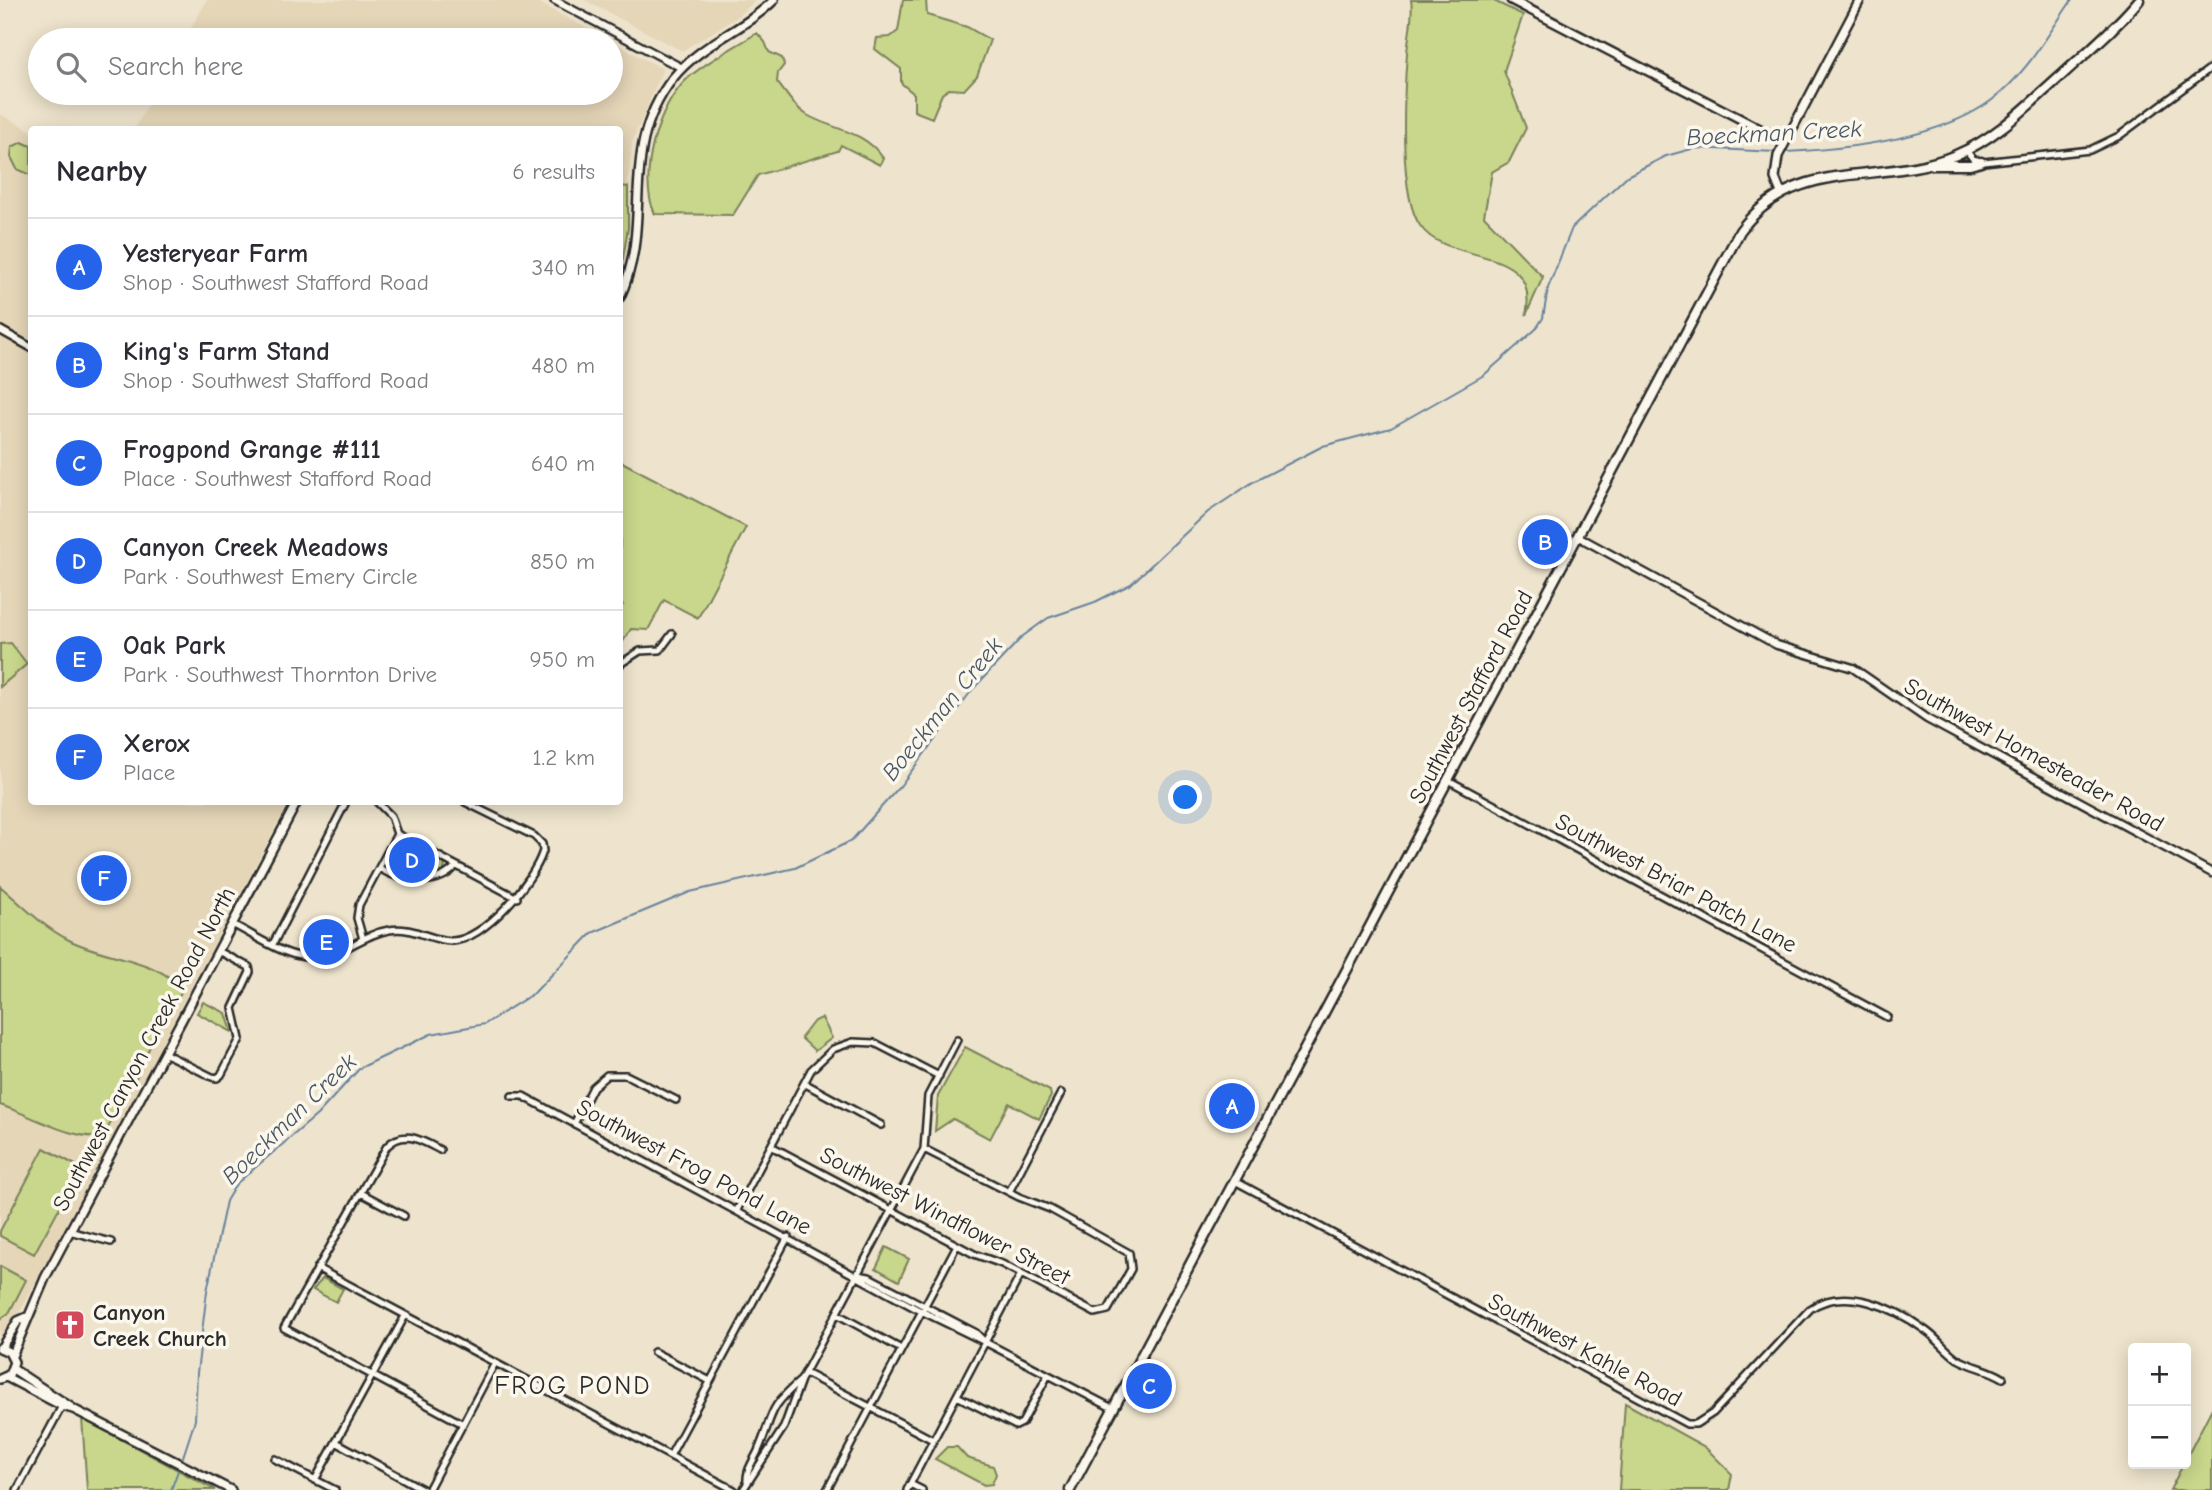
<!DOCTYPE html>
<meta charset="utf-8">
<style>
:root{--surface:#fff;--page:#f2f2f3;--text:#2b2b33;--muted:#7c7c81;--line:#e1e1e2;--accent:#2563eb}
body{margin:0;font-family:"Comic Neue",sans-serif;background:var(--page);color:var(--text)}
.controls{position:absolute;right:21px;bottom:21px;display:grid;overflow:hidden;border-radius:7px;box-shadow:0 4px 18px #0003}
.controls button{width:63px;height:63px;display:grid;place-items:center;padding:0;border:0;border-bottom:2px solid var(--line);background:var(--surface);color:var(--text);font:35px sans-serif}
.you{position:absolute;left:1186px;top:798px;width:24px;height:24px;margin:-18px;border:5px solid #fff;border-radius:50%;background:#1a73e8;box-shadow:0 0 0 10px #1a73e833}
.badge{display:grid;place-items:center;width:46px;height:46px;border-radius:50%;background:var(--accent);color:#fff;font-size:23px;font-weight:700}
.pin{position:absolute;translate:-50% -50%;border:4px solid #fff;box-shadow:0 2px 7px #0006}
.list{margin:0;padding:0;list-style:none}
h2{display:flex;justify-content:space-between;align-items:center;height:91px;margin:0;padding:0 28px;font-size:30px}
h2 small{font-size:23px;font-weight:400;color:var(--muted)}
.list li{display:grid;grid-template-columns:46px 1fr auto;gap:21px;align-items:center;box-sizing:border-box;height:98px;padding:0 28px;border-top:2px solid var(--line)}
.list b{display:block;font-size:26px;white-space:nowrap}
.list p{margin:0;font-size:23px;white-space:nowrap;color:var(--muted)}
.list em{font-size:23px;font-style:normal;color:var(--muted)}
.icon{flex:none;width:38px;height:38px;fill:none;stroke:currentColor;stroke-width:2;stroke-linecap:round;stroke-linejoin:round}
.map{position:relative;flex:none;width:2212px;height:1490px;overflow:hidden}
.search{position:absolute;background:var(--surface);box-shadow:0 4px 18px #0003;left:28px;top:28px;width:595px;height:77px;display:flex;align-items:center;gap:18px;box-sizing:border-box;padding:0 24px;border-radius:38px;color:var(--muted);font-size:26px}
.panel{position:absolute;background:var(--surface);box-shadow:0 4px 18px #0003;left:28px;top:126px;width:595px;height:679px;border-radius:7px}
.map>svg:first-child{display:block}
.built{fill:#e5d6b8}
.green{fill:#c8d78b;stroke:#7a815b;stroke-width:2}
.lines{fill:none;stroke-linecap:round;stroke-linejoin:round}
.stream{stroke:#68839e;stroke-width:2}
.minor-casing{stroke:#2b2b2b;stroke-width:10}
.tertiary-casing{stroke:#2b2b2b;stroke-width:11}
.secondary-casing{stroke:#2b2b2b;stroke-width:12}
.primary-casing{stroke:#2b2b2b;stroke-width:13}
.minor{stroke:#fbf7ec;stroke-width:5}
.tertiary{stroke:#fbf7ec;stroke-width:6}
.secondary{stroke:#fbf7ec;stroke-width:7}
.primary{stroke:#fbf7ec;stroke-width:8}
.labels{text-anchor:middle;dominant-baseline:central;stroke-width:7;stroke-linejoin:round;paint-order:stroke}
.street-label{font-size:23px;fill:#2b2b2b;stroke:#fbf7ec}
.poi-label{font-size:23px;font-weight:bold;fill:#2b2b2b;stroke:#fbf7ec;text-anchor:start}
.water-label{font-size:24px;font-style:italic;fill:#495764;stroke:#fbf7ec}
.quarter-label{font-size:26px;letter-spacing:2px;fill:#2b2b2b;stroke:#fbf7ec}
</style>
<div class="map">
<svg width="2212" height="1490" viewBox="0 0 2212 1490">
<rect width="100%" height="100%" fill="#eee4cd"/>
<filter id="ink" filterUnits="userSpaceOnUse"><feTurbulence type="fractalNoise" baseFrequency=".0143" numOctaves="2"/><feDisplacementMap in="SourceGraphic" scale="14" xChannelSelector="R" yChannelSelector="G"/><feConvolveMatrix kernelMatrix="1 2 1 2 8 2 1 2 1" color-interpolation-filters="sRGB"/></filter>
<g filter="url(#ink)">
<path class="built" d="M207,0H534L609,40H184Z
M584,0H756L736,18L682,51Z
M611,41L663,69L632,143L628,187L620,186V130H134L154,93H611Z
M0,114L32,131V802H289L0,1350Z"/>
<path class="green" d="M903,0H926L927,15L967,27L990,40L977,76L964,90L949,89L942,94L932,118L914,111V94L901,83V69L875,49L877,38L890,37L898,31Z
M1411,0H1492L1523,15L1504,71L1526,128L1509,162L1492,172L1484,216L1543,277L1526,315C1541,242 1449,266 1421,227C1398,197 1404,92 1407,53C1408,37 1414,15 1411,0Z
M757,33L765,42L769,52L782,58L784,65L778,73L777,82C786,93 794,107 807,115C833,130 864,130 883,158L880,165L841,145L838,151L758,175L733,215L655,214C637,176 658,105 688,78C708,60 735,47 757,33Z
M22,142L31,146V175L17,169L11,157L12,147Z
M620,186L628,187V228L620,277Z
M620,461L746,527L698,618L664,600L648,630L631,629L620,646V607L623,605L620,601Z
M11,643L27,664L0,687V644Z
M401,841L445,864L443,877H412L386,871L388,855Z
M0,886C22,905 43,927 69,940C104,958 155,958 183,989L156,1032L138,1074L104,1135C77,1143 29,1114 0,1105Z
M319,927L342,938L339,945L322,954L304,955Z
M203,1002L226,1013L232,1032L197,1013Z
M822,1018L832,1038L815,1051L801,1038L814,1021Z
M965,1047L1050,1091L1051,1096L1039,1119L1009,1103L990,1139L953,1119L935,1131L938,1096Z
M44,1148L81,1168L34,1254L0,1236V1231Z
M886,1247L909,1259L899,1281L876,1268Z
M0,1266L26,1280L9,1313L0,1319Z
M323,1278L343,1289L336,1302L313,1290Z
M1625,1403L1705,1447L1732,1474L1729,1490H1619Z
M2212,1408V1490H2170Z
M82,1418L215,1490H87Z
M947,1447H957L967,1458L993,1466L996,1474L992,1484L984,1485L935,1459Z"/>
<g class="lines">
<path class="stream" d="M1785,152C1847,149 1940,139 1992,100C2026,75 2048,34 2072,0
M182,1460L195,1420L197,1373L207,1291L226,1201L236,1184L317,1115L360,1068L431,1034L485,1024L534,993L592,933L690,892L795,868L851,841L901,785L972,690L1023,636L1048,618L1095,602L1131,584L1208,512L1253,482L1323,446L1391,428L1484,375L1536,329L1543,318L1548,288L1572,228L1627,176L1666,156L1695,148L1776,152
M171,1490L180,1465"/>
<g class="minor-casing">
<path id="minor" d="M1966,150L1973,159L1984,162L2090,150L2119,136L2212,67
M620,664L640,651L660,650L672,634
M1448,780L1887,1017
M377,802L391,816L397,834
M397,834L517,898
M379,868C402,882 437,888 456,866
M232,924C268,942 299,970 340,951C356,944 370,933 389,930C414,926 428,940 451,941C483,942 534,881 543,851L542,844L534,836L465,802
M363,939L357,918L359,905L397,834
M273,944L346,802
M164,1053L212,1077L217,1078L221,1075L240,1039L233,1008L250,972L249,967L218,951
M804,1083L881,1125
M512,1096H523L915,1308L985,1342L976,1333L869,1277L858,1275
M574,1124L593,1087L607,1075H626L676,1100
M771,1146L974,1254L1002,1264L1095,1313L1108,1310L1131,1269L1129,1253L1050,1209L1019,1197L924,1149
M440,1150C421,1140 404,1129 387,1146L284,1328L463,1424
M1235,1181L1687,1424H1696L1713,1413L1810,1309C1844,1285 1894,1307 1925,1330C1937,1338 1946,1351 1958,1359C1972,1367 1989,1369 2003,1378
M1009,1192L1061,1093
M361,1193L404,1216
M737,1210L811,1070L833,1049L853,1042L875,1043L939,1076
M69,1231L111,1242
M317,1268L734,1490
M837,1314L901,1349
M985,1342L1114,1409
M654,1352L710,1381
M805,1373L933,1440
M957,1396L1016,1426L1022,1423L1048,1375
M336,1442L424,1490
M670,1456L788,1237
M275,1459L335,1490
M315,1480L405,1316
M747,1482C746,1470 753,1462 758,1451C774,1414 766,1410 801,1380
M910,1484L922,1490
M17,1490L62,1406
M428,1490L494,1365
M743,1490L784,1427L801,1380L924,1149L928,1096L957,1040
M827,1490L957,1245
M907,1490L1021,1274"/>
</g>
<g class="tertiary-casing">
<path id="tertiary" d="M554,0L682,68
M0,330L32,348
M1579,537L1777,645L1853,668L1927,719L2212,873"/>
</g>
<g class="secondary-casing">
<path id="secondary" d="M1511,0L1785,142
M1781,193L1775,178L1778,156L1860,0
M620,297C655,220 616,152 673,78C701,43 743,31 774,0
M0,1348L9,1352L14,1362L9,1375L0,1379
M1,1348L18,1321L27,1317
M12,1356L45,1278L297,802
M13,1369L75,1410L231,1490
M6,1377L62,1406L73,1409"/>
</g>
<g class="primary-casing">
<path id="primary" d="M1933,165H1970L1981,162
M1070,1490L1740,231C1797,154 1880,187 1956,155C1997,138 2029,104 2062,75C2088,51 2116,28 2139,0"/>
</g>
<use href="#minor" class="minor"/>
<use href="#tertiary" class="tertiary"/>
<use href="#secondary" class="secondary"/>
<use href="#primary" class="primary"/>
</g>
</g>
<defs>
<g id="church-square" transform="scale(1.575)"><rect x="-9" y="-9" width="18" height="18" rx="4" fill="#d1495b" stroke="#fbf7ec"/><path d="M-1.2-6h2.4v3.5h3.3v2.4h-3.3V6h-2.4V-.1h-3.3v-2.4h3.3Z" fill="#fff"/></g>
</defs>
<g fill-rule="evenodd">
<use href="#church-square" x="70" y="1325"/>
</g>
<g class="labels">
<g class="street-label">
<text transform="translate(1471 697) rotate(-62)">Southwest Stafford Road</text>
<text transform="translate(2034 755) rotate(29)">Southwest Homesteader Road</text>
<text transform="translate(1676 883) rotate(28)">Southwest Briar Patch Lane</text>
<text transform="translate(144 1049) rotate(-62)">Southwest Canyon Creek Road North</text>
<text transform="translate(694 1167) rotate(28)">Southwest Frog Pond Lane</text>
<text transform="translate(945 1216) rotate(27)">Southwest Windflower Street</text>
<text transform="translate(1585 1350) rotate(28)">Southwest Kahle Road</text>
</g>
<g class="poi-label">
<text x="93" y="1312">Canyon<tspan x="93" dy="26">Creek Church</tspan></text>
</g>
<g class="water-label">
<text transform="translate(1774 133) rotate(-3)">Boeckman Creek</text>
<text transform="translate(942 709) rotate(-51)">Boeckman Creek</text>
<text transform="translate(289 1119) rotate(-44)">Boeckman Creek</text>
</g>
<g class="quarter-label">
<text x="573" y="1386">FROG POND</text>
</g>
</g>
</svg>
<div class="controls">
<button>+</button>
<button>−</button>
</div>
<div class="you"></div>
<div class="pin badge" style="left:1232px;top:1106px">A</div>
<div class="pin badge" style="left:1545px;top:542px">B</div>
<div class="pin badge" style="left:1149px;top:1386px">C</div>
<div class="pin badge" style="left:412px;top:860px">D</div>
<div class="pin badge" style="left:326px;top:942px">E</div>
<div class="pin badge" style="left:104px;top:878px">F</div>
<div class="search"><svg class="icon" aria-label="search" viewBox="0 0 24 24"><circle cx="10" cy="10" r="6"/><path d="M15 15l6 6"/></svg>Search here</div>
<section class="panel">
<h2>Nearby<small>6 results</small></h2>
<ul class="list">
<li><span class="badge">A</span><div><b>Yesteryear Farm</b><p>Shop · Southwest Stafford Road</p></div><em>340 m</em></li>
<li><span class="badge">B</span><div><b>King's Farm Stand</b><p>Shop · Southwest Stafford Road</p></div><em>480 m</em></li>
<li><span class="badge">C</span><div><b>Frogpond Grange #111</b><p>Place · Southwest Stafford Road</p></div><em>640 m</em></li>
<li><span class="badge">D</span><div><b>Canyon Creek Meadows</b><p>Park · Southwest Emery Circle</p></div><em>850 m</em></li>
<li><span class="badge">E</span><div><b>Oak Park</b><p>Park · Southwest Thornton Drive</p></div><em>950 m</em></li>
<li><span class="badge">F</span><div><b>Xerox</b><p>Place</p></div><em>1.2 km</em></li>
</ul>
</section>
</div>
